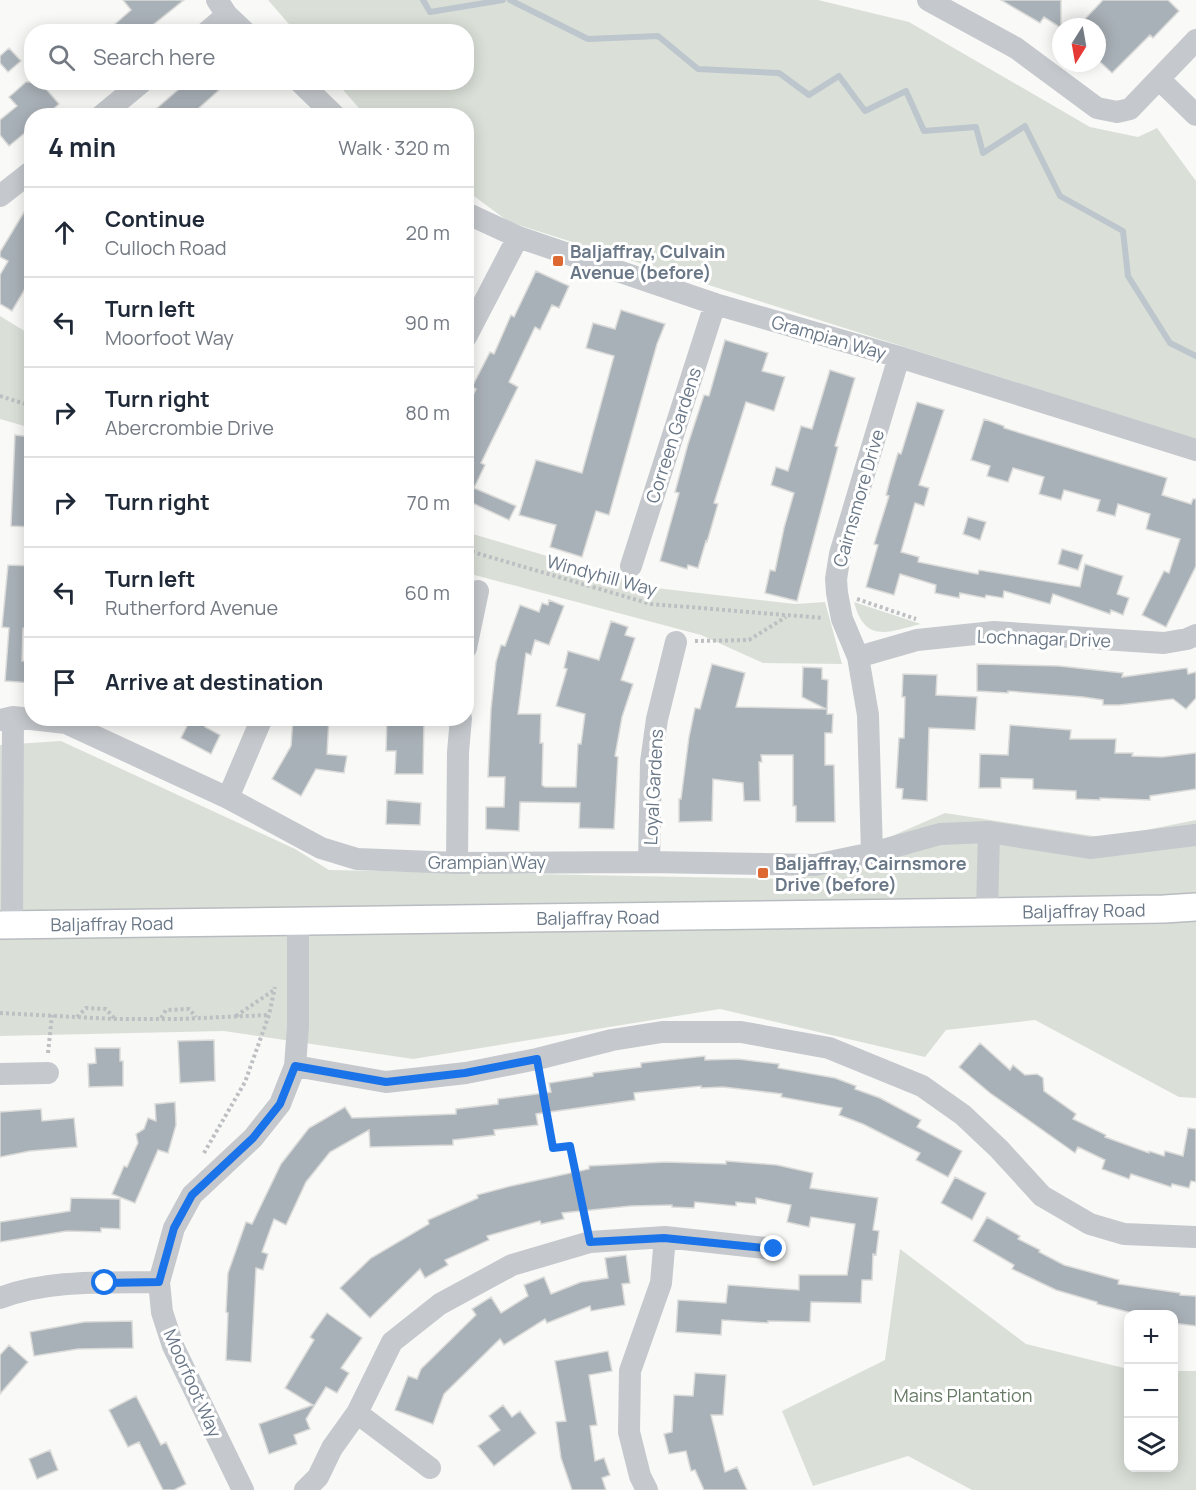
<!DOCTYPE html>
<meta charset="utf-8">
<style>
:root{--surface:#fff;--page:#f2f2f3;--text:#1f2937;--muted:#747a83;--line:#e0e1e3}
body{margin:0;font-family:Manrope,sans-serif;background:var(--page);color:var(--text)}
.controls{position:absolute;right:18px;bottom:18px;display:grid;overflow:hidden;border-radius:12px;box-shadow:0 3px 15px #0003}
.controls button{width:54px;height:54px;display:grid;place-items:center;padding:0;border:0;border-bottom:2px solid var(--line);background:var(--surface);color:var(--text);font:30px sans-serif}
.compass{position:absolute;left:1052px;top:18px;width:54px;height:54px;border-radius:50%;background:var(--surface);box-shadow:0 3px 15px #0003;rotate:191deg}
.stop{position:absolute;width:18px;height:18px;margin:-14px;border:4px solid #1a73e8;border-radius:50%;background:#fff}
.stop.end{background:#1a73e8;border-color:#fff;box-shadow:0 2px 6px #0008}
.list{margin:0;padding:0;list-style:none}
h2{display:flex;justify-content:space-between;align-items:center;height:78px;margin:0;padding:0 24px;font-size:26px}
h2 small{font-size:20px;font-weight:400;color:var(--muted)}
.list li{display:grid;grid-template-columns:39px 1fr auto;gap:18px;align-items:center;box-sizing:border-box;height:90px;padding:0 24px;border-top:2px solid var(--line)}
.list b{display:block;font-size:22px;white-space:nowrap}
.list p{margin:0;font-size:20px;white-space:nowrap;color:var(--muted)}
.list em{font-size:20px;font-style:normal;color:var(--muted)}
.icon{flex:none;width:33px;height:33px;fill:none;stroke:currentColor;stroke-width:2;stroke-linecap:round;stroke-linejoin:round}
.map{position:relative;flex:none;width:1196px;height:1490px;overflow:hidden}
.search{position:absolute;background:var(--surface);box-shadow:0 3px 15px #0003;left:24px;top:24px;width:450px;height:66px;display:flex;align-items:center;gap:15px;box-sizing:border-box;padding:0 21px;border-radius:24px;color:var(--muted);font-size:22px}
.panel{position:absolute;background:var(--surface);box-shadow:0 3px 15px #0003;left:24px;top:108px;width:450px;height:618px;border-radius:24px}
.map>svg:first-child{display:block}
.green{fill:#dae0d8}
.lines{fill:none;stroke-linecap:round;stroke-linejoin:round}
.stream{stroke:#bdc6cc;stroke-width:6}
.building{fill:#a9b1b8;stroke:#dbdbd9;stroke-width:1.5}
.major-casing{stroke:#b8bcc0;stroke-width:30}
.path{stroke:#bdbfc2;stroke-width:4;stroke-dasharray:3 3;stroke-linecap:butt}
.minor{stroke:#c5c8cc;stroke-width:22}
.major{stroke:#fff;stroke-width:27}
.route{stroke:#1a73e8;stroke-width:8}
.poi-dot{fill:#de6831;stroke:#fff;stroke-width:2}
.labels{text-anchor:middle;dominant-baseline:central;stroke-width:6;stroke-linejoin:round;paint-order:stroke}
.poi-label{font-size:18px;font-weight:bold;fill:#697787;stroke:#fff;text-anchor:start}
.street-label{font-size:18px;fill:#697787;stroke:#fff}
.park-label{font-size:18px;fill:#667964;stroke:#fff}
</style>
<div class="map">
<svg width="1196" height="1490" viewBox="0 0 1196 1490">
<rect width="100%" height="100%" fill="#f9f9f7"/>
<path class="green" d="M268,0H818L909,22L1090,127L1138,137L1157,128L1196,181V439L509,222L467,191L466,116L365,115L337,83L466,82V32L295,31Z
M0,316L31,335V428L0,419Z
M466,532L656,588L795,604L825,602L842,664L763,663L701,635L467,573Z
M854,602L921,624C888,632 865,644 854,602Z
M61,741L295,849L329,870L793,879L945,813L1106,838L1196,820V1098L1179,1097L1035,1020L946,1030L925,1057L720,1009L413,1059L224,1031L0,1036V745Z
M900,1249L1026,1344L1128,1369V1468H1174V1371H1196V1490H972L908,1456L813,1486L782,1411L885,1360Z"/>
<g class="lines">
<path class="stream" d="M423,0L430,12L503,0
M510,0L588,39L658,36L698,69L779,73L809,95L839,76L865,111L906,91L924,131L976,127L983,153L1025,126L1060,196L1123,231L1128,276L1170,343L1196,356"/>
</g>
<path class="building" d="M123,0H184L144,32H106L131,10Z
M1001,0H1061V28L1044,17L1040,23Z
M1103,0H1168L1179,11L1153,38L1150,35L1112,73L1097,59V48L1105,40L1097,33V27H1091L1084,20Z
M9,48L21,61L8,72L0,63V56Z
M26,82H40L59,104L45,116H32V127L9,146L0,135V120L17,106L9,97Z
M187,82H228L190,116H148Z
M32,199V277L12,311L0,304V275L8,261L0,257V252Z
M536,271L569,286L559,308L552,305L540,330L535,327L509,382L518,387L481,463L485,465L474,488L516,506L509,520L468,501L466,505V409L476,389L472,387L490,352L494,354L511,315L514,317Z
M621,310L665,324L657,344L609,515L596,511L582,557L550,547L556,525L519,515L536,460L582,473L614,356L586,348L593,323L615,329Z
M725,340L768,353L762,371L785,377L774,411L746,402L714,503L718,504L707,542L706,541L698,568L688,565L687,569L660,561L679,493L675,492L688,444L704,395L709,396Z
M830,370L855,378L835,446L838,447L797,601L765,593L770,570L775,571L784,528L794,493L771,485L776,467L788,471L801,426L812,429Z
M917,402L944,410L919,485L929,488L924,506L915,503L901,552L919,557L918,562L978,574L979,570L1080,587L1085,564L1123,576L1117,594L1129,598L1123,615L1111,610L1110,614L1053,594L1050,604L1004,591L1003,598L986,595L985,598L960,593L959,598L935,593L936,585L900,574L894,595L866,587L878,545L874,544L889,496L886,495L890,480L898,453L901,454Z
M984,419L1004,426V428L1167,478L1162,495L1191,504L1193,499H1196V566L1166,627L1142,615L1164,571L1169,573L1180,539L1146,529L1150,514L1118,504L1115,516L1097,511L1100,500L1064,490L1061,500L1039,494L1044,477L1013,468L1008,482L987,476L990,466L971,460Z
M15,435L32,437V527L11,526Z
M968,517L986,522L980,540L963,534Z
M1062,549L1083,555L1078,570L1058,564Z
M8,565L32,566V629L23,628L22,661H32V683L5,681L9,628L2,627Z
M549,600L564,606L549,645L535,640L531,655L526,653L518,714H541L540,743H543L542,785L545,787H576L578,744H581L585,714L556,706L567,669L564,668L568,651L599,660L611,621L628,627L625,635L635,638L621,680L633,684L622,717L615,756L618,757L614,829L579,828L580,803L520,802L519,831L486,829V807H504L505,777H488L491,709L496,662L501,645L505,646L520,605L539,612L542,603L548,605Z
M712,664L745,673L736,707L826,709L802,697L803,667L822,668V679L828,680L827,714H833L832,733H825V765H834L835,822H796V806H793V755H761L762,762H759L760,801H744L743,783L713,779L712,821L679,822V799H681L689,737L695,708L700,709Z
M977,664L1059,666L1123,673L1122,677L1187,668L1188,674L1196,672V698L1186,709L1173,699L1119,705H1103V700L1083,697L1008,691V693L977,691Z
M903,674L937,675L936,695L977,697L975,730L929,728L927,801L902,799L903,789L896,788L899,738H904L905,697H902Z
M191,718H209L205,727L220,735L211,754L181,738Z
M293,718H329L327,754L347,756L344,773L316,769L301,796L272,779L291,746Z
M387,718H424L423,774H395L396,751H386Z
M1010,725L1071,730L1070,739H1116L1115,753H1133L1132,756L1162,757L1196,753V789L1150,796V800L1100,798V800L1076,799V791L1033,789V779L1001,778V788H979L980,754L1008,755Z
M387,800L421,803L420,825L386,824Z
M214,1040L215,1081L180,1083L178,1041Z
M980,1043L1010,1070L1013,1065L1025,1075L1037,1074L1043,1078L1044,1091L1076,1114L1073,1119L1106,1135L1105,1137L1149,1153V1151L1164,1156L1165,1151L1183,1156L1188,1128L1196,1129V1182L1191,1181L1189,1188L1172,1184L1171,1187L1131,1174L1129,1179L1102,1169L1105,1160L1078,1147L1075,1153L990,1093L959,1067Z
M95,1048H120V1061H123V1086L89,1087L88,1064L96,1063Z
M705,1056V1060L738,1059L779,1064L778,1068L835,1078L856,1086L855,1089L880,1098L921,1120L917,1127L962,1151L948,1177L916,1160L920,1153L863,1124L839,1115L842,1108L781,1097L782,1094L723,1087L701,1088V1086L634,1093L635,1100L536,1114L538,1125L494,1130L495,1135L453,1140V1145L370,1147L369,1130L330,1152L306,1182L286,1225L274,1219L262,1252L268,1254L263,1270L256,1268L251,1362L226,1360L228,1313L226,1312L228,1273L246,1222L252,1224L281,1164L309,1128L345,1107L352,1118L456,1114V1109L498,1104V1099L551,1092L549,1083L593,1076V1073L641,1067V1063Z
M175,1102L176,1125L168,1153L158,1150L135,1203L112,1194L124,1166L127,1167L138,1143L136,1134L144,1129L148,1118L156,1121L155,1104Z
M41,1109L42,1121L74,1118L77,1147L30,1151L0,1157V1112Z
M726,1161L777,1165L813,1173L810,1188L878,1198L873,1230L879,1231L876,1255L873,1254L872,1280H862L861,1303L811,1302L810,1322L768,1321V1323L722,1320L721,1335L676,1332L678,1300L726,1303L728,1285L799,1290V1275H847L855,1224L811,1217L809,1227L787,1222L791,1205L756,1198V1204L736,1202V1206L695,1202L694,1208L672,1207V1205L631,1206L562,1213L564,1219L541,1224L540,1221L487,1236L489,1240L445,1260L448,1265L425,1278L420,1269L370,1318L340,1288L371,1258L429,1224L428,1220L478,1198L477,1195L511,1186L589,1169V1166L665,1162L726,1164Z
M955,1177L986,1193L972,1220L941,1203Z
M71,1198L120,1199V1229L101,1228V1232L67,1231L0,1242V1222L70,1211Z
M987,1217L1020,1236L1018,1239L1040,1250L1039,1252L1064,1265L1119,1280L1118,1284L1180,1293V1295L1196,1296V1326L1173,1323V1314H1136L1097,1304V1302L1056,1290L1012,1269L1014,1265L973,1241Z
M626,1255L630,1283L622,1284L625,1305L591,1311L590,1306L547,1323L545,1319L504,1345L500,1339L444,1394L433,1424L395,1410L408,1376L417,1379L421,1369L476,1315L472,1309L491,1297L501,1313L528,1296L524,1285L544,1277L551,1294L581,1282L608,1278L605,1258Z
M327,1313L362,1338L341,1368L349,1373L337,1393L326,1387L306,1419L310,1429L294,1435L297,1444L269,1454L259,1424L313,1405L285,1388L314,1340L310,1337Z
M132,1321L133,1348L78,1349L34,1356L30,1332L84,1322Z
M9,1345L28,1362L0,1394V1355Z
M608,1351L612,1371L589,1375L597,1425L590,1426L595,1461L604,1458L610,1475L602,1478L606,1490H572L561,1458L556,1422L566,1421L555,1361Z
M695,1373L726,1375L723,1415H711L725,1472L737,1467L747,1490H704L695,1470L691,1471L686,1451L669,1454L664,1434L672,1432L674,1395L693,1396Z
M136,1396L161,1445L166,1442L186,1484L174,1490H163L139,1442L128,1447L109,1410Z
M503,1405L512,1417L520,1411L536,1433L494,1466L478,1446L500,1430L489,1416Z
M50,1450L58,1470L37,1479L29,1459Z"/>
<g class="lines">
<g class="major-casing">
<g id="major">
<path id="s1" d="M0,925L987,912L1164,909L1196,907"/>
</g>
</g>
<path class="path" d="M0,396L32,406
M466,550L651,604L823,618
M857,599L916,619
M695,641L749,640L786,617
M0,1013L114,1019H179L269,1015
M236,1016L274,990
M77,1017L86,1008L106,1009L114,1018
M161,1018L166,1010L189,1009L196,1017
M48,1053L52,1015
M540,1080L553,1148L570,1146L586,1224
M204,1153L245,1082L269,1015L275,987"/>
<path class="minor" d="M217,0L227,15L245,32
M928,0L1016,48L1097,108L1117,112L1130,109L1196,40
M207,32L227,15
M1159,79L1196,115
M300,82L335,116
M101,116L142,82
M0,196L32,171
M466,213L518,237L715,304L899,357L1196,450
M466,337L518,237
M631,566L715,304
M466,648L478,591
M858,657L917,640L994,632L1164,643L1187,639L1196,635
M0,720L13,717L66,723L228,798L321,848L357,859L457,863L649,862L815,865L872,853L940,834L989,832L1090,848L1196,835
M228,798L262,718
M872,853L868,715L858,657L842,619L837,593L836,579L840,554L899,357
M649,862L651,762L657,719L676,642
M457,863L458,752L461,718
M987,912L989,832
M12,925L13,717
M295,1066L386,1082L466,1073L537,1059L612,1040L662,1032H741L829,1048L922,1086L963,1115L999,1149L1042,1196L1090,1224L1124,1234L1196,1237
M0,1074L48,1073
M0,1298C49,1279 107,1283 159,1282
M357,1413L430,1468
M243,1490L173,1346L162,1312L159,1282L174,1228L192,1195L253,1138L280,1104L295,1066L298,1026V921
M305,1490L318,1477L332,1448L357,1413L392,1342L440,1304L512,1265L590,1242L665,1237L774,1249
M647,1490L640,1476L629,1432L630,1371L661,1283L665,1237"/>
<use href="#major" class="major"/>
</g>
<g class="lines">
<path class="route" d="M105,1283L159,1282L174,1228L192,1195L253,1138L280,1104L295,1066L386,1082L465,1073L537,1059L553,1148L570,1146L590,1242L664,1238L774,1249"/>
</g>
<g class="poi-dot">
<rect x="552" y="255" width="12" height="12" rx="3"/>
<rect x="757" y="867" width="12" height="12" rx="3"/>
</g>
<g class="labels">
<g class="poi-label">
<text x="570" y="251">Baljaffray, Culvain<tspan x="570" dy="21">Avenue (before)</tspan></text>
<text x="775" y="863">Baljaffray, Cairnsmore<tspan x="775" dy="21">Drive (before)</tspan></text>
</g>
<g class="street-label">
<text transform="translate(829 337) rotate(16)">Grampian Way</text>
<text transform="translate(673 435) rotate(-72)">Correen Gardens</text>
<text transform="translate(858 498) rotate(-74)">Cairnsmore Drive</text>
<text transform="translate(602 575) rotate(15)">Windyhill Way</text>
<text transform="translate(1044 638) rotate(2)">Lochnagar Drive</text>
<text transform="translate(653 787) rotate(-87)">Loyal Gardens</text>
<text x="487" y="862">Grampian Way</text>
<text stroke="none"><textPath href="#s1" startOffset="1084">Baljaffray Road</textPath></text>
<text stroke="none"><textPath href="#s1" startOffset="598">Baljaffray Road</textPath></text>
<text stroke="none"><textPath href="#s1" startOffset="112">Baljaffray Road</textPath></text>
<text transform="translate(193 1383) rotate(66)">Moorfoot Way</text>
</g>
<g class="park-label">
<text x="963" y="1395">Mains Plantation</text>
</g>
</g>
</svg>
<div class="controls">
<button>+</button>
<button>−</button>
<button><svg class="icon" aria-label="layers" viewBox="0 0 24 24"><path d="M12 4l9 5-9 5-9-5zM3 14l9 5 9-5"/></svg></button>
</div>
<svg class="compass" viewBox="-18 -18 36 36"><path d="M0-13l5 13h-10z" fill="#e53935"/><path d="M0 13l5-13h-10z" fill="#747a83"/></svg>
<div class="stop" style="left:105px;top:1283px"></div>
<div class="stop end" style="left:774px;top:1249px"></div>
<div class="search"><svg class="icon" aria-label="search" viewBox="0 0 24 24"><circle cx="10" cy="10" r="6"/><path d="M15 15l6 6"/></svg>Search here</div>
<section class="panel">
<h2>4 min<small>Walk · 320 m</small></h2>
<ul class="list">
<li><svg class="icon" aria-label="ahead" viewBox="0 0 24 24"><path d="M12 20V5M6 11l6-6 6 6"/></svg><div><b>Continue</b><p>Culloch Road</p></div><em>20 m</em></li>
<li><svg class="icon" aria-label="left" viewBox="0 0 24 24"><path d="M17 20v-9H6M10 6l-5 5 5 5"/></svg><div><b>Turn left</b><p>Moorfoot Way</p></div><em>90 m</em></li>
<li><svg class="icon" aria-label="right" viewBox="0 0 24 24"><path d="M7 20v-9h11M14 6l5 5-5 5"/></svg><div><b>Turn right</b><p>Abercrombie Drive</p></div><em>80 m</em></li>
<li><svg class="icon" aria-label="right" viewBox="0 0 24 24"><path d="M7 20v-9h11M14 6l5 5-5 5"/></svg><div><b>Turn right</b></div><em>70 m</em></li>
<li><svg class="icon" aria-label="left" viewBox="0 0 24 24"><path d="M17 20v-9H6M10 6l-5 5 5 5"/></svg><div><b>Turn left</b><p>Rutherford Avenue</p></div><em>60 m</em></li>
<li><svg class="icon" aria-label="arrive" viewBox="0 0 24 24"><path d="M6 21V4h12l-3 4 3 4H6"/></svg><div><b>Arrive at destination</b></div></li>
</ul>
</section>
</div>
